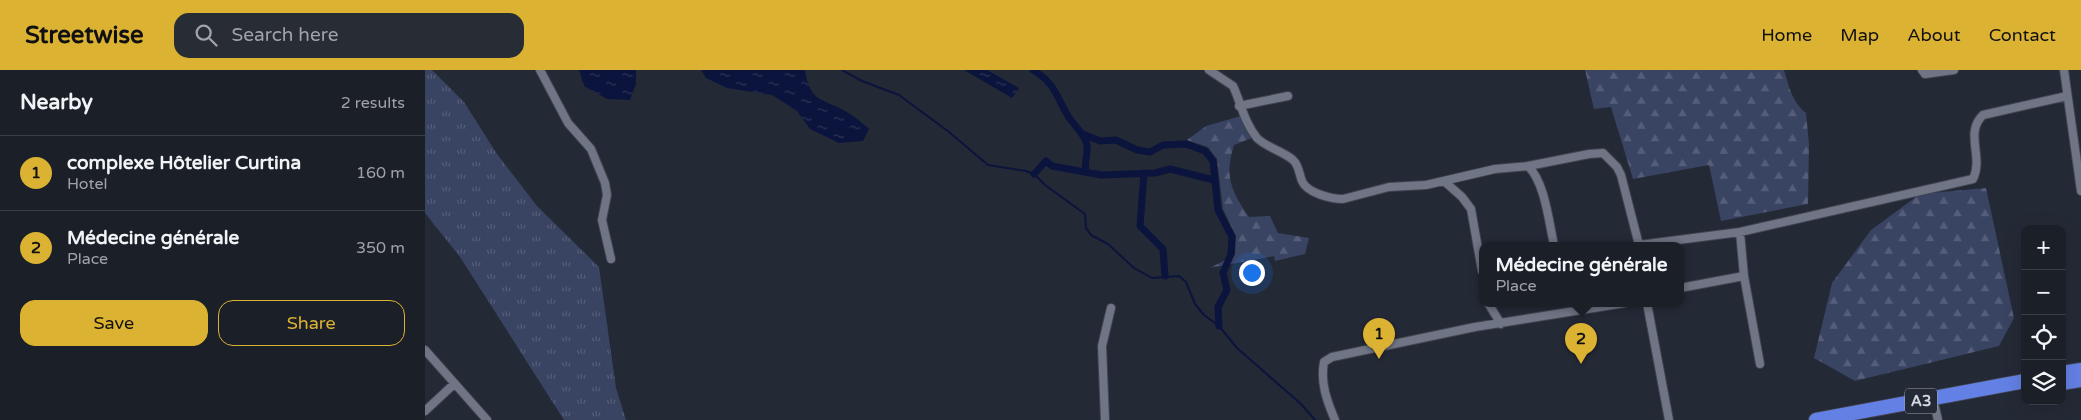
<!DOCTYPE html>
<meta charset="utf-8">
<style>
:root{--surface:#1b1f28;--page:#282c34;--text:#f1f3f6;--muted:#a0a2a8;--line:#393d45;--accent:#dcb233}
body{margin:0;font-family:"Varela Round",sans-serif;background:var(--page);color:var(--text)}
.controls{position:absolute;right:15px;bottom:15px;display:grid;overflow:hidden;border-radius:10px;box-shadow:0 5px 20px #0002}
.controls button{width:45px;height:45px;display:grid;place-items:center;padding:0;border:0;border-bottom:1px solid var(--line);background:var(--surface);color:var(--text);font:25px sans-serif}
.you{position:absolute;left:826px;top:202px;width:18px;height:18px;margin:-12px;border:4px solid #fff;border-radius:50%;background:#1a73e8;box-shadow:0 0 0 8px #1a73e833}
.badge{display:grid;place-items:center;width:32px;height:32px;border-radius:50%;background:var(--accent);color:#111;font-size:16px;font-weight:700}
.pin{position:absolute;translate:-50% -41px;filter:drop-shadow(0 1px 2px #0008)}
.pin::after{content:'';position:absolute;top:26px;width:18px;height:15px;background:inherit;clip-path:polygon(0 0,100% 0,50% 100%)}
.popup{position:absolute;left:1054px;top:172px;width:205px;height:65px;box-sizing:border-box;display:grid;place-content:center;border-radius:10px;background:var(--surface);filter:drop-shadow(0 1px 4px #0005);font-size:16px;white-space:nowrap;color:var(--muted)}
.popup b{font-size:19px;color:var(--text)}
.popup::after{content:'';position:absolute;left:50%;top:100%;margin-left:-10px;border:10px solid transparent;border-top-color:var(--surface)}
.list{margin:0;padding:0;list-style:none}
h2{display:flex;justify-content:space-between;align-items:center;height:65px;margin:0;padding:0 20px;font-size:21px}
h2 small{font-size:16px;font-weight:400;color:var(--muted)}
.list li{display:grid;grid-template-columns:32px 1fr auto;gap:15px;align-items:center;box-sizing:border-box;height:75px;padding:0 20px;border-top:1px solid var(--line)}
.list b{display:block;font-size:19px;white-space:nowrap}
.list p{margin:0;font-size:16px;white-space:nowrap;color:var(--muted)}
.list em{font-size:16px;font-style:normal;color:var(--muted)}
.actions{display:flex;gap:10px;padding:15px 20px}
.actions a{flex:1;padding:11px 0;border:1px solid var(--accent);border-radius:15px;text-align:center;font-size:18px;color:var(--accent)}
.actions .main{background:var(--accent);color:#111}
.icon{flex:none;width:28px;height:28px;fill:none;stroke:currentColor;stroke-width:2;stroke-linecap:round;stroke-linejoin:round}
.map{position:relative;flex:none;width:1656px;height:350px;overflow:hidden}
header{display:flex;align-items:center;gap:30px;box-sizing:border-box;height:70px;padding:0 25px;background:var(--accent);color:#111}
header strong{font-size:24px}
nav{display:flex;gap:28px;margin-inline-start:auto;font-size:18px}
.search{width:350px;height:45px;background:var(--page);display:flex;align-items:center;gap:12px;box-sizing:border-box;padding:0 18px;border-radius:15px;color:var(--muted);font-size:19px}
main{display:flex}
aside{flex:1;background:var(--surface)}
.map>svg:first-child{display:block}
.grass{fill:url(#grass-tufts)}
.forest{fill:url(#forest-firs)}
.water{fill:url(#water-ripples)}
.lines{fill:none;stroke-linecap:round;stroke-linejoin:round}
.stream{stroke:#0b143c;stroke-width:2}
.canal{stroke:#0b143c;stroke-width:7}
.street-casing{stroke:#404450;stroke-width:10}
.highway-casing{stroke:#404450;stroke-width:16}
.street{stroke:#6f7585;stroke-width:8}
.highway{stroke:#6380e4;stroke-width:14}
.labels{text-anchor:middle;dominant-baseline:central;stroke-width:5;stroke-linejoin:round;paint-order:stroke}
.shield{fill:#242936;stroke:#9ea3ad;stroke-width:1}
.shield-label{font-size:15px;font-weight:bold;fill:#d3d7e0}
</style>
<header>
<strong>Streetwise</strong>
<div class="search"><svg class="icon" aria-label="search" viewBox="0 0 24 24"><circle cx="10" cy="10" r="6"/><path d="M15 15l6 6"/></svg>Search here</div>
<nav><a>Home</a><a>Map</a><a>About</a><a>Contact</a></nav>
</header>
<main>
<aside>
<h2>Nearby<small>2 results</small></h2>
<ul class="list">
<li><span class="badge">1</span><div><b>complexe Hôtelier Curtina</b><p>Hotel</p></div><em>160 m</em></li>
<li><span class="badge">2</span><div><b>Médecine générale</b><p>Place</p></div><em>350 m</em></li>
</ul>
<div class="actions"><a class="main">Save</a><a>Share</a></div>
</aside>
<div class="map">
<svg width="1656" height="350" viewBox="0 0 1656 350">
<defs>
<pattern id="grass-tufts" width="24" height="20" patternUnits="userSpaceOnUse" patternTransform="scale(1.25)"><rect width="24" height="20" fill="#394362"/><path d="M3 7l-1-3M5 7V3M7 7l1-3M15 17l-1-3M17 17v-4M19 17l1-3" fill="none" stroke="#555d78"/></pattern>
<pattern id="forest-firs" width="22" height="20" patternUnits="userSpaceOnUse" patternTransform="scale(1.25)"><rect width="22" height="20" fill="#394362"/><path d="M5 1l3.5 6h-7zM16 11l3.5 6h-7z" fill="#555d78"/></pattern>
<pattern id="water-ripples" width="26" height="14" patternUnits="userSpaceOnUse" patternTransform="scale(1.25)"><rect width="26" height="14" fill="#0b143c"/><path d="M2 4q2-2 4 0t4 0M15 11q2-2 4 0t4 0" fill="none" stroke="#2e3558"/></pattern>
</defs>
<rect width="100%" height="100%" fill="#242936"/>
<path class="grass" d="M0,0H7L39,32L72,84L112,136L174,197L191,318L201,350H139L35,187L0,143Z"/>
<path class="forest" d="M1160,0H1359C1364,17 1367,32 1381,43L1384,74L1383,134L1296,151L1284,95L1208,109L1186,37L1169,39Z
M816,46L827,68L809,75C799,106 806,121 824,147L845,146L853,163L884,168L880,184L850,191L849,186L785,198L810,185L811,166L798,139L792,89L783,77L762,70L781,56Z
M1561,118L1589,248L1574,276L1430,311L1389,288L1407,213L1446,160L1495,124Z"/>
<path class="water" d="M154,0H211V14L205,30L182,29L159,16Z
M276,0H380C385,36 402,28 425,44C432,48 438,54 444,59L438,71L414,73L385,59L372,41L347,25L302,18L281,8Z
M539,0H562L594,18L587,28Z"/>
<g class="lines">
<path class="stream" d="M417,0L437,11L474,25L524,62L563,95L601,101L609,104L620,115L660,144L661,158L666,165L683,174L709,198L727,208L754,206L761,212L770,234L779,245L794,256L812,278L876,334L890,350"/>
<path class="canal" d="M608,0C632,14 632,30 645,49C651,57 660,65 662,75C663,84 659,92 661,102
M658,64L675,71L691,70L712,80L725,82L738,75L761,74L780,81L788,91L793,140L807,167L806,184L798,203L802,220L793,237L794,256
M719,103L715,156L738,179L740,206
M609,104L621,91L627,96L676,105L730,103L745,99L789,110"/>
<g class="street-casing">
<path id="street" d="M115,0L143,53L166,79L180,113L182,125L177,150L186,189
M784,0L808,16C816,33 819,52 832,68C842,78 858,81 868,90C874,95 874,104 877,111C882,123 906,129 918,129L964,117L1001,115L1070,99L1103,96L1164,84L1178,83L1192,97L1196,105L1214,175L1315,162L1548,109C1559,87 1539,63 1558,45L1642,26
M1497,0L1500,4L1529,0
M1639,0L1656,121
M814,36L863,26
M1103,96C1120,112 1124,153 1129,175
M1019,111L1037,127L1046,139L1057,201
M1315,162L1319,206L1335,294
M1255,218L1319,206
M1063,233L1076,254
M1222,233L1244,350
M0,280L62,350
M1510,337L1513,350
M0,341L29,314
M680,350L677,276L686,238
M910,350C902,331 895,313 899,292L907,287L1050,257L1200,233"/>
</g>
<g class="highway-casing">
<path id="highway" d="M1637,303L1656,300
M1637,313L1656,310
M1391,350L1600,311"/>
</g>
<use href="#street" class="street"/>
<use href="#highway" class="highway"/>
</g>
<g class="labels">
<rect class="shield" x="1480" y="318.5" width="32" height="25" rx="4"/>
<g class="shield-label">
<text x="1496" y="331">A3</text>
</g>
</g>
</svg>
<div class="controls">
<button>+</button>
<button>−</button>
<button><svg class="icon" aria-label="locate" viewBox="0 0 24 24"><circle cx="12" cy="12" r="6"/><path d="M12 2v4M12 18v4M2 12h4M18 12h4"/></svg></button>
<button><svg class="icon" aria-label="layers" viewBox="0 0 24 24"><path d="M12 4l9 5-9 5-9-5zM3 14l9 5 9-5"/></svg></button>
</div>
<div class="you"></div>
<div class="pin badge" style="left:954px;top:289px">1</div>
<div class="pin badge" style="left:1156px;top:294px">2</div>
<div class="popup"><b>Médecine générale</b>Place</div>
</div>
</main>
